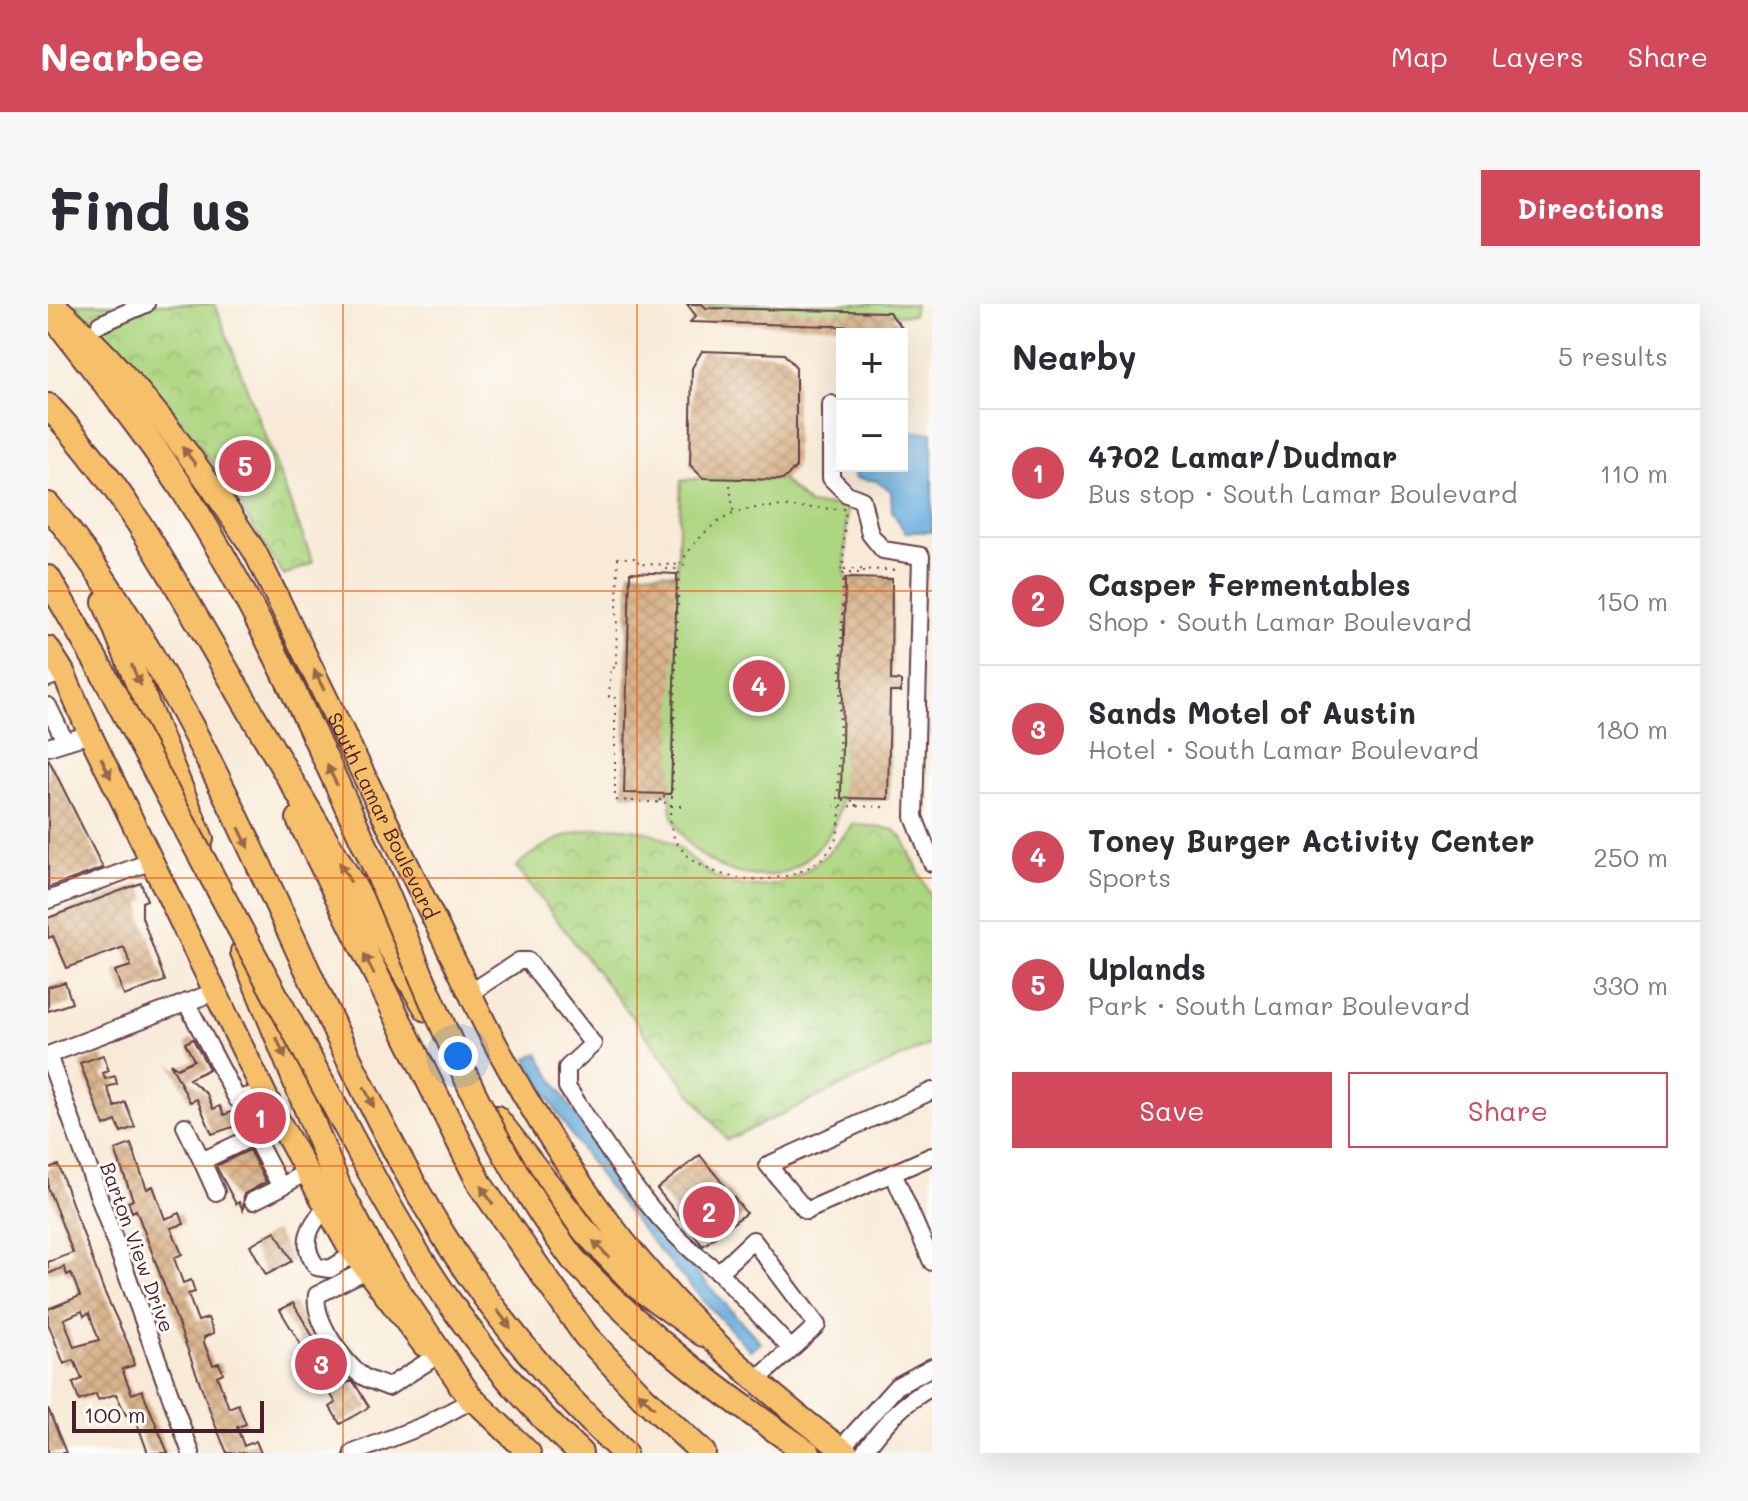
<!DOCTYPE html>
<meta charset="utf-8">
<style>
:root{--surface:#fff;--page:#f7f7f7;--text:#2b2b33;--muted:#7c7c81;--line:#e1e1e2;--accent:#d1495b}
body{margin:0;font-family:Mali,sans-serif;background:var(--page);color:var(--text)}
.controls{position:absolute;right:24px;top:24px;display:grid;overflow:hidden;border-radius:0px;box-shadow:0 8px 32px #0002}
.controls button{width:72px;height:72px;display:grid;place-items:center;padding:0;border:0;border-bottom:2px solid var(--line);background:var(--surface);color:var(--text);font:40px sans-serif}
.scale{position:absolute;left:24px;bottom:20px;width:192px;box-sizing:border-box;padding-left:8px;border:4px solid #4a1f2b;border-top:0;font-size:22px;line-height:28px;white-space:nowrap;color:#4a1f2b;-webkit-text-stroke:6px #fdfcf7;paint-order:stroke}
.you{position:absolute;left:410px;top:752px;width:28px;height:28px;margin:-20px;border:6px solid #fff;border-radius:50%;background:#1a73e8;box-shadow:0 0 0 12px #1a73e833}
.badge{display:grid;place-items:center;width:52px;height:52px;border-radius:50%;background:var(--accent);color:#fff;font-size:26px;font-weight:700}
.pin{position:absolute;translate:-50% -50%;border:4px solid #fff;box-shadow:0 2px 8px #0006}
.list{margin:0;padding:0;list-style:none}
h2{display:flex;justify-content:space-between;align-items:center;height:104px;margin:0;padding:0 32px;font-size:34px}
h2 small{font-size:26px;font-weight:400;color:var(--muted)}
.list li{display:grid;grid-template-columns:52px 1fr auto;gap:24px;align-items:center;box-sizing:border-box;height:128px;padding:0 32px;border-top:2px solid var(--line)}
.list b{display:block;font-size:30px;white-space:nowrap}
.list p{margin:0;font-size:26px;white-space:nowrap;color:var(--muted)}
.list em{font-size:26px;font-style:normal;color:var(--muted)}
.actions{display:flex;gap:16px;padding:24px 32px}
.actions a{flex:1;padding:18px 0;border:2px solid var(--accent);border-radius:0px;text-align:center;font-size:28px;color:var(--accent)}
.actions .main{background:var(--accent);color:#fff}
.map{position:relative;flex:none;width:884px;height:1149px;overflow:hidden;border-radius:0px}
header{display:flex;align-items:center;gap:48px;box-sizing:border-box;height:112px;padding:0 40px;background:var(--accent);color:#fff}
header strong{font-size:38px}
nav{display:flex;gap:44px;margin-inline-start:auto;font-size:28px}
.intro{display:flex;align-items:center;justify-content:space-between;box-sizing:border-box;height:192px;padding:0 48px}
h1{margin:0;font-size:56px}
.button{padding:20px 36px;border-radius:0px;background:var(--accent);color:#fff;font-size:28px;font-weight:700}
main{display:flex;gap:48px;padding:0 48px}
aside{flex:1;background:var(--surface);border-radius:0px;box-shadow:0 8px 32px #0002}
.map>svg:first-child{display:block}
.grass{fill:#add681;stroke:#7c7a56;stroke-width:2}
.park{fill:url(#park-crowns);stroke:#7c7a56;stroke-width:2}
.water{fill:#68aede;stroke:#596684;stroke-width:2}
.building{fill:url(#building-cross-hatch);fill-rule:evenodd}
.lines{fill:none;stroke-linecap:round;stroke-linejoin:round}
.minor-casing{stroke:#643d45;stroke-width:20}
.major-casing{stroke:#643d45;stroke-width:26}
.highway-casing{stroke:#643d45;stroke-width:28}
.path{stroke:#643d45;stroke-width:2;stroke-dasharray:2 6;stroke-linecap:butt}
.minor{stroke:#fff;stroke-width:16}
.major{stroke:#f6c06b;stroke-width:22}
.highway{stroke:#f6c06b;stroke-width:24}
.highway-bridge-casing{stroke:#643d45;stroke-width:28;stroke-linecap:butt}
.highway-bridge{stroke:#f6c06b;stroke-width:24}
.oneway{fill:#976748}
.grid{fill:none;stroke:#e8590c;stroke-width:2;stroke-opacity:0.55}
.labels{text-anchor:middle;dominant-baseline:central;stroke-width:6;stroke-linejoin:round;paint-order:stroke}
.street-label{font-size:20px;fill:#4a1f2b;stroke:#fdfcf7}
</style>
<header>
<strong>Nearbee</strong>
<nav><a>Map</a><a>Layers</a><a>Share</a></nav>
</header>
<div class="intro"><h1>Find us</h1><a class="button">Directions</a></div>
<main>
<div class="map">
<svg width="884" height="1149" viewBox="0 0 884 1149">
<defs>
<pattern id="park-crowns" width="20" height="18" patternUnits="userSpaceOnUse" patternTransform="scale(2)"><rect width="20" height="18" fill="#add681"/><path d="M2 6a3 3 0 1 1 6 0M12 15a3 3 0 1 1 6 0" fill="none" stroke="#96b770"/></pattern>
<pattern id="building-cross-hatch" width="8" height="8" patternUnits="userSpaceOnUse" patternTransform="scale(2)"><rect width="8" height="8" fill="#d8b48b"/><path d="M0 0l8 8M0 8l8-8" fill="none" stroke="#bb9a78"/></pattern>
</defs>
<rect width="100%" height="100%" fill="#fdfcf7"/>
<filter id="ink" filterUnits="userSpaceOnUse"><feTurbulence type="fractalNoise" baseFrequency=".0125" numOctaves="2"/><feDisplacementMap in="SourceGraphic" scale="16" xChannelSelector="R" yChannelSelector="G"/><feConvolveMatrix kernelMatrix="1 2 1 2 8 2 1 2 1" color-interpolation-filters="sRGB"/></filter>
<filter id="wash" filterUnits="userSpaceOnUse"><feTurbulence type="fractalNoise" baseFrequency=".006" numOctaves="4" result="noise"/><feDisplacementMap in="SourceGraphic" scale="32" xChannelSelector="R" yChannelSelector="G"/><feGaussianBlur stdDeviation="1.8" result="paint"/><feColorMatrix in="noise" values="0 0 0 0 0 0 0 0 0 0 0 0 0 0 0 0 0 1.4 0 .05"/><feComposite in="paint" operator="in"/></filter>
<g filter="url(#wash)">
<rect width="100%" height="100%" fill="#f8ead7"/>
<path class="grass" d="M654,0H867L865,11L658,4Z
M655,174L735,176L761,201L799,202L797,274L844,275L840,495L793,494C792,511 786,525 775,538C764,550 752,563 737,568C688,585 618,544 623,490L576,489L582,268L629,269L633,177Z"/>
<path class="park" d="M27,0H167L265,259L236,272C176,174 112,78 27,0Z
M806,520L847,526L855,535L884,595V739L679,836L468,563C507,525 578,508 627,541C644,552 655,570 676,577C735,597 771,562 806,520Z"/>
<path class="water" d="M854,128H884V228H857L844,207L843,187L829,177L808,174L802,162H854Z
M490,749C549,858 629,949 713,1039L702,1046C617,957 536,866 479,755Z"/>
<g id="blocks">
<path class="building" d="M639,0H654L658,4L841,8L854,24L642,18L648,12Z
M654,47L736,50L748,63V163L735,176L655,174L642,161L644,64Z
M582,268L629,270L623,490L576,489Z
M797,274L844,275L843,376L853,377V388H842L840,495L793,494Z
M0,454L55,564L0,584Z
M93,579L99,596L94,598V613L117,677L76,692L67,667L83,662L76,643L19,664L5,632L0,634V614Z
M17,678L24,699L0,707V683Z
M145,735L161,765L141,775L159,790L165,805L172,802L176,811L188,806L194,820L164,830L149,795L142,798L122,759L129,764L146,756L137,739Z
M55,751L61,767L55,769L57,775L67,772L69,780L59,783L67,803L77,798L87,823L73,828L68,817L56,822L32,759Z
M83,840L96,877L99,885L105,882L117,915L132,909L136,920L123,924L134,950L126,954L135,979L143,976L147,988L140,990L150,1017L160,1014L166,1029L156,1033V1039L165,1061L171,1059L175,1069L169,1072L181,1104L190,1100L198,1120L189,1123L196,1142L208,1137L213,1149H179L168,1123L98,932L88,906L84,908L80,898L85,896L67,846Z
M201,846L218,878L196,890L195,906L191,898L188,900L168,862Z
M652,851L698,909L655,942L609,885Z
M10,861L56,987L82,1044L86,1061L74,1065L84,1090L94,1086L120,1149H100L85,1108L78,1111L68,1090L50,1096L48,1090L31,1097L25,1079L34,1075L26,1056L16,1060L0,1019V1005L32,992L23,969L19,971L16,963L0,970V958L25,949L0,884V864ZM34,1007L36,1012L41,1009L51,1036L26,1043L16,1015Z
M227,927L244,957L218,971L202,941Z
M245,999L294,1082L303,1077L307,1080L321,1103L292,1120L282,1103L288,1099L232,1006Z
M0,1104L18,1149H0Z"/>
</g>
</g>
<g filter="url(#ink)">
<use href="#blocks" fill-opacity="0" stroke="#643d45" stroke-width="2"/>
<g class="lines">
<g class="minor-casing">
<path id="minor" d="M52,20L98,0
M783,100V174L799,190L814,196L822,230L835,246L873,252L866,513L884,559
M0,374L15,368
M0,402L17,437
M0,443L42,430
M0,596L104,557
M422,689L471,657H480L545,740L519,764V783C562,849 605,922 671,968
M138,698L189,795L217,788
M884,787L720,861L758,907L884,852
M232,818L206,832L233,883L259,867
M137,822L154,857
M845,869L884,958
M168,888L154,857L206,832
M205,897L233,883
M279,904C261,920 251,941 269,963L282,965L306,950
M318,966L269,991C265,1015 296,1061 316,1073C323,1077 333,1080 340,1083L387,1053
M708,1077C728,1058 749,1040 769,1021L705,936L671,968L743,1045
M793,1144L849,1082L884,1063
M143,1149L0,751L169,687
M305,1149L377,1121L424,1096
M815,1149C834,1122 854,1099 884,1083"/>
</g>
<g class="major-casing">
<g id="major">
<path id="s1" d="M5,0C86,71 149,158 207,248L437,720C529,898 637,1031 799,1149"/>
<path d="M0,344L15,368L42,430L224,805L299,940L376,1041"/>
<path d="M412,1082L481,1149"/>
</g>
</g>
<g class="highway-casing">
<path id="highway" d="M0,5C46,67 95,124 137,189C213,308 270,440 329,567
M0,102C82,188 134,292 194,393C255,498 317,602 379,705
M0,201C171,410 247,679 382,909C433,997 502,1080 576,1149
M0,274L55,369
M57,298L153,535
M251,515L433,882L538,1032L595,1093L655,1149
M195,648L291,884L329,956L424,1096
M448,814L534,924L590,983L655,1030
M314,853C372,962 440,1066 532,1149
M525,955C600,1035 671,1087 760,1149"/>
</g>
<path class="path" d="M682,181L686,213
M632,260C678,187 721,204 797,205L795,265H792
M796,265L848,266
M612,497V492L624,493L631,265H618V261
M623,502V499L567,496V393H561L563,363L568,364L570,254H590V260L638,261
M633,502H623C608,579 750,602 786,539C791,530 792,513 792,502H786
M793,502L837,503
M808,502V497L790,496L795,269H816V265"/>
<use href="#minor" class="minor"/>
<use href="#major" class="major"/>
<use href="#highway" class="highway"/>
<g class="highway-bridge-casing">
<path id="highway-bridge" d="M55,369L314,853
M329,567C387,702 436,837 525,955"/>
</g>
<use href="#highway-bridge" class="highway-bridge"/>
</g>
<defs><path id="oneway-solid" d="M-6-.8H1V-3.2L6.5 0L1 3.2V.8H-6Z" transform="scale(2)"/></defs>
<g class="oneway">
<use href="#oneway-solid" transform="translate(141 152) rotate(-127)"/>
<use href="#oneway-solid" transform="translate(88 371) rotate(67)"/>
<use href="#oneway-solid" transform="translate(271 376) rotate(-116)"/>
<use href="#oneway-solid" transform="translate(58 464) rotate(64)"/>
<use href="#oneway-solid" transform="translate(284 471) rotate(-116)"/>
<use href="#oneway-solid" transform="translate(196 534) rotate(64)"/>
<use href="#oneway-solid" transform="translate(297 568) rotate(-119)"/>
<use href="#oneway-solid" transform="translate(321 660) rotate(-116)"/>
<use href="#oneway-solid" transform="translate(233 744) rotate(67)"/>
<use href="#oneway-solid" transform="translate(321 793) rotate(64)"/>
<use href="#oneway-solid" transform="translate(439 891) rotate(-122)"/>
<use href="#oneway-solid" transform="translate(553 945) rotate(-134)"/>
<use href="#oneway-solid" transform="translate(456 1015) rotate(53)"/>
<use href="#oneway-solid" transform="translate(598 1096) rotate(-136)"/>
</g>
</g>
<path class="grid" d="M295,0V1149M589,0V1149M0,287H884M0,574H884M0,862H884"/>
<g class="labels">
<g class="street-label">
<text stroke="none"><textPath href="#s1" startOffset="614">South Lamar Boulevard</textPath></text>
<text transform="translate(90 943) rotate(70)">Barton View Drive</text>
</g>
</g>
</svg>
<div class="controls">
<button>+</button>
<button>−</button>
</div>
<div class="scale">100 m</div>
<div class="you"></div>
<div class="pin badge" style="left:212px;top:814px">1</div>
<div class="pin badge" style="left:661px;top:908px">2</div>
<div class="pin badge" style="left:273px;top:1060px">3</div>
<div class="pin badge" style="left:711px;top:382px">4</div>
<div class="pin badge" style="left:197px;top:162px">5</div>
</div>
<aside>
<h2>Nearby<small>5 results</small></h2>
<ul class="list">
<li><span class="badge">1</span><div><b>4702 Lamar/Dudmar</b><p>Bus stop · South Lamar Boulevard</p></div><em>110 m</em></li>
<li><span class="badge">2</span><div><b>Casper Fermentables</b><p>Shop · South Lamar Boulevard</p></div><em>150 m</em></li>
<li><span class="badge">3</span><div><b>Sands Motel of Austin</b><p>Hotel · South Lamar Boulevard</p></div><em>180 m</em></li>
<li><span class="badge">4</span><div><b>Toney Burger Activity Center</b><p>Sports</p></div><em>250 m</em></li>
<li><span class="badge">5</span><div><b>Uplands</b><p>Park · South Lamar Boulevard</p></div><em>330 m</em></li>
</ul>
<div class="actions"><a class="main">Save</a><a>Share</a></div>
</aside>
</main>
